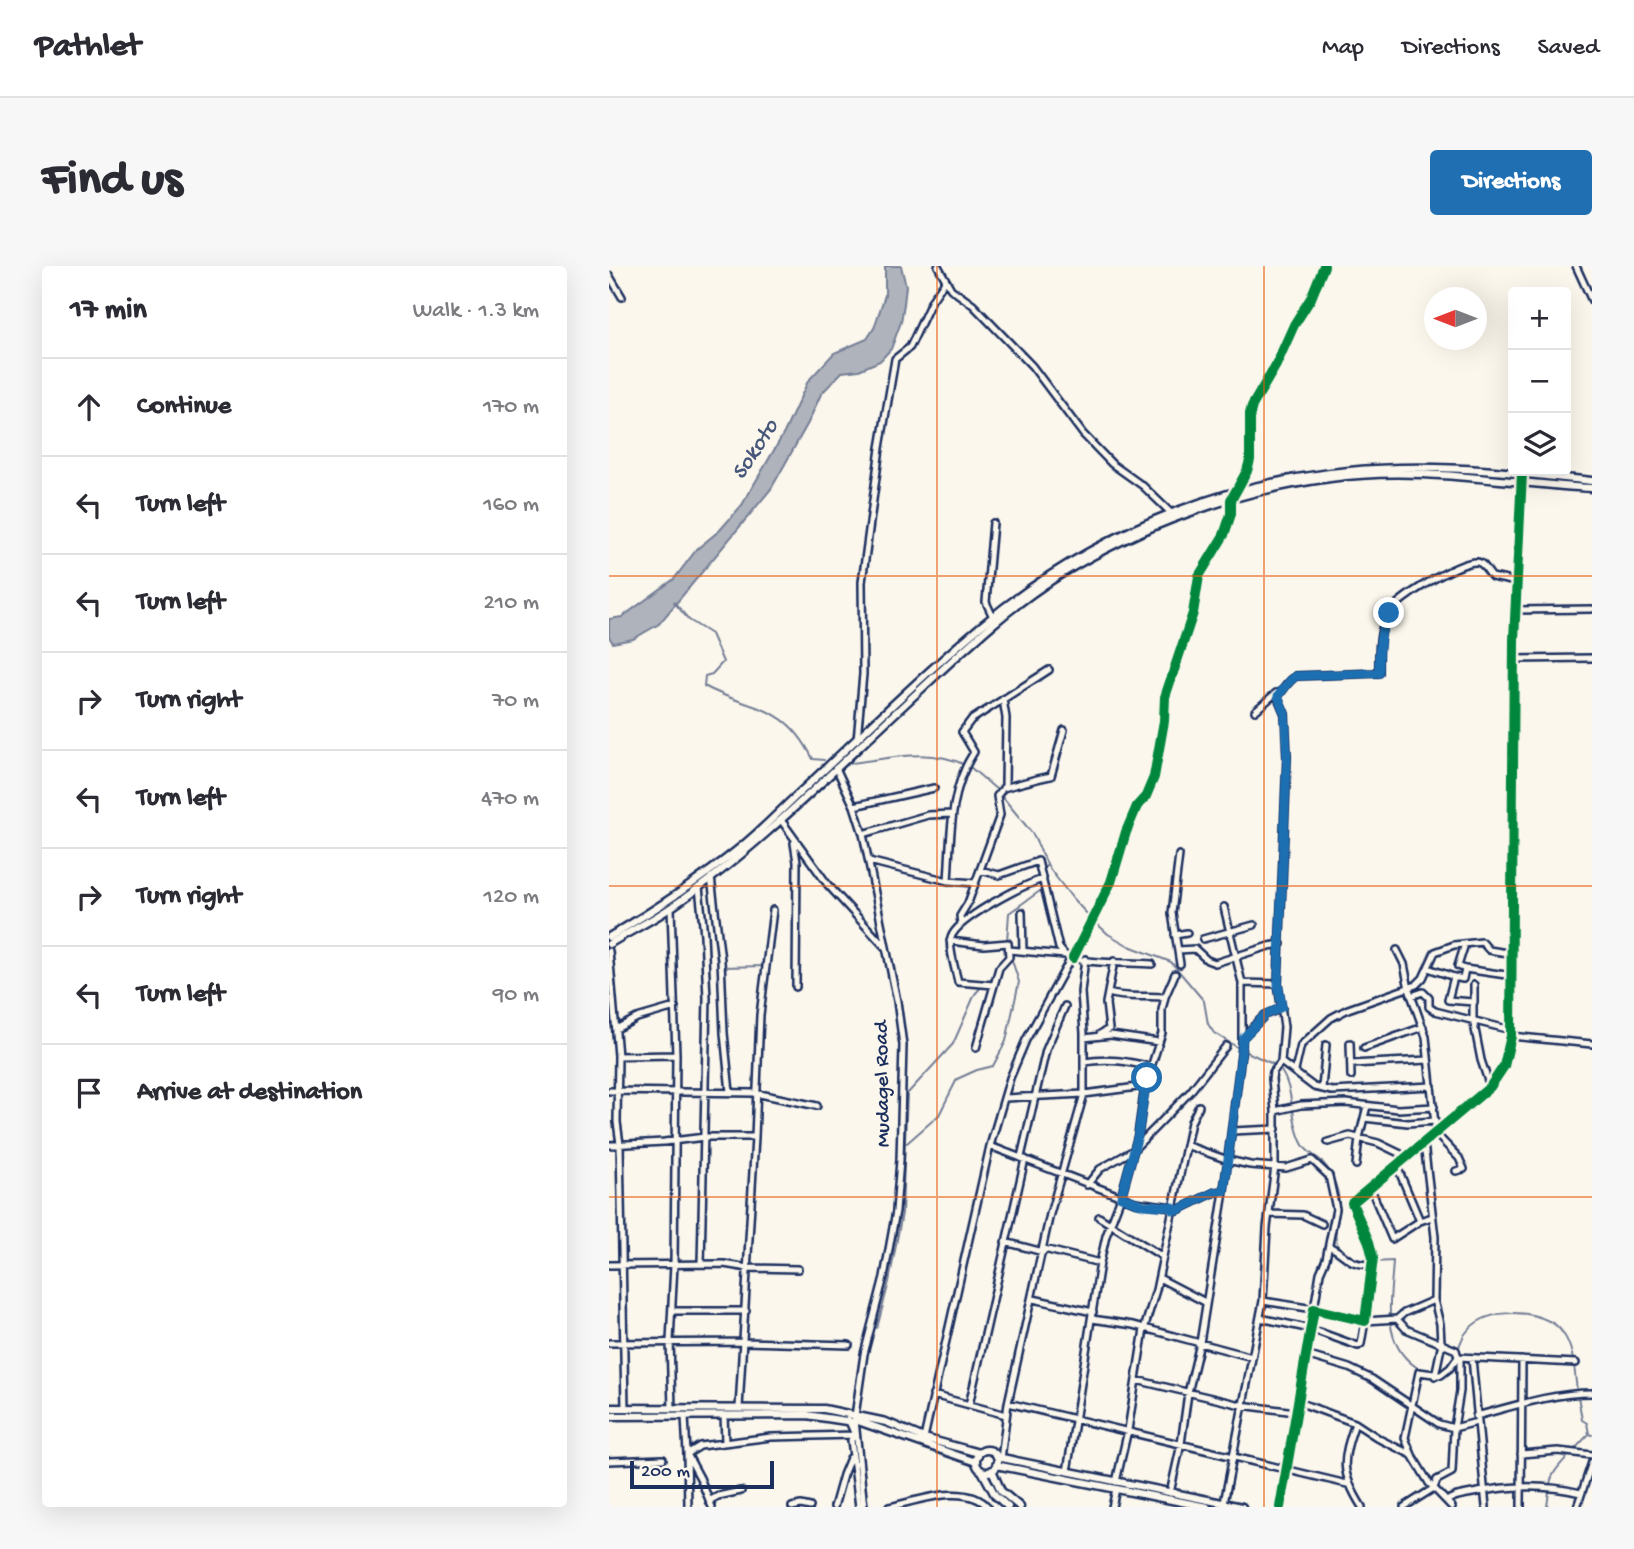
<!DOCTYPE html>
<meta charset="utf-8">
<style>
:root{--surface:#fff;--page:#f7f7f7;--text:#2b2b33;--muted:#7c7c81;--line:#e1e1e2;--accent:#1f6fb2}
body{margin:0;font-family:"Gochi Hand",sans-serif;background:var(--page);color:var(--text)}
.controls{position:absolute;right:21px;top:21px;display:grid;overflow:hidden;border-radius:7px;box-shadow:0 7px 28px #0002}
.controls button{width:63px;height:63px;display:grid;place-items:center;padding:0;border:0;border-bottom:2px solid var(--line);background:var(--surface);color:var(--text);font:35px sans-serif}
.compass{position:absolute;left:815px;top:21px;width:63px;height:63px;border-radius:50%;background:var(--surface);box-shadow:0 7px 28px #0002;rotate:270deg}
.scale{position:absolute;left:21px;bottom:18px;width:144px;box-sizing:border-box;padding-left:7px;border:4px solid #1b2f5e;border-top:0;font-size:19px;line-height:24px;white-space:nowrap;color:#1b2f5e;-webkit-text-stroke:5px #fbf7ec;paint-order:stroke}
.stop{position:absolute;width:21px;height:21px;margin:-16px;border:5px solid #1f6fb2;border-radius:50%;background:#fff}
.stop.end{background:#1f6fb2;border-color:#fff;box-shadow:0 2px 7px #0008}
.list{margin:0;padding:0;list-style:none}
h2{display:flex;justify-content:space-between;align-items:center;height:91px;margin:0;padding:0 28px;font-size:30px}
h2 small{font-size:23px;font-weight:400;color:var(--muted)}
.list li{display:grid;grid-template-columns:46px 1fr auto;gap:21px;align-items:center;box-sizing:border-box;height:98px;padding:0 28px;border-top:2px solid var(--line)}
.list b{display:block;font-size:26px;white-space:nowrap}
.list em{font-size:23px;font-style:normal;color:var(--muted)}
.icon{flex:none;width:38px;height:38px;fill:none;stroke:currentColor;stroke-width:2;stroke-linecap:round;stroke-linejoin:round}
.map{position:relative;flex:none;width:983px;height:1241px;overflow:hidden;border-radius:7px}
header{display:flex;align-items:center;gap:42px;box-sizing:border-box;height:98px;padding:0 35px;background:var(--surface);border-bottom:2px solid var(--line)}
header strong{font-size:33px}
nav{display:flex;gap:38px;margin-inline-start:auto;font-size:24px}
.intro{display:flex;align-items:center;justify-content:space-between;box-sizing:border-box;height:168px;padding:0 42px}
h1{margin:0;font-size:49px}
.button{padding:18px 32px;border-radius:7px;background:var(--accent);color:#fff;font-size:24px;font-weight:700}
main{display:flex;gap:42px;padding:0 42px}
aside{flex:1;background:var(--surface);border-radius:7px;box-shadow:0 7px 28px #0002}
.map>svg:first-child{display:block}
.water{fill:#afb3bb;stroke:#747e96;stroke-width:2}
.lines{fill:none;stroke-linecap:round;stroke-linejoin:round}
.stream{stroke:#747e96;stroke-width:2}
.minor-casing{stroke:#1b2f5e;stroke-width:10}
.major-casing{stroke:#1b2f5e;stroke-width:11}
.minor{stroke:#fbf7ec;stroke-width:5}
.major{stroke:#fbf7ec;stroke-width:6}
.cycleway-casing{stroke:#fbf7ec;stroke-width:15}
.cycleway{stroke:#00873e;stroke-width:10}
.route{stroke:#1f6fb2;stroke-width:9}
.grid{fill:none;stroke:#e8590c;stroke-width:2;stroke-opacity:0.55}
.labels{text-anchor:middle;dominant-baseline:central;stroke-width:6;stroke-linejoin:round;paint-order:stroke}
.street-label{font-size:21px;fill:#1b2f5e;stroke:#fbf7ec}
.water-label{font-size:23px;font-style:italic;fill:#47577a;stroke:#fbf7ec}
</style>
<header>
<strong>Pathlet</strong>
<nav><a>Map</a><a>Directions</a><a>Saved</a></nav>
</header>
<div class="intro"><h1>Find us</h1><a class="button">Directions</a></div>
<main>
<aside>
<h2>17 min<small>Walk · 1.3 km</small></h2>
<ul class="list">
<li><svg class="icon" aria-label="ahead" viewBox="0 0 24 24"><path d="M12 20V5M6 11l6-6 6 6"/></svg><div><b>Continue</b></div><em>170 m</em></li>
<li><svg class="icon" aria-label="left" viewBox="0 0 24 24"><path d="M17 20v-9H6M10 6l-5 5 5 5"/></svg><div><b>Turn left</b></div><em>160 m</em></li>
<li><svg class="icon" aria-label="left" viewBox="0 0 24 24"><path d="M17 20v-9H6M10 6l-5 5 5 5"/></svg><div><b>Turn left</b></div><em>210 m</em></li>
<li><svg class="icon" aria-label="right" viewBox="0 0 24 24"><path d="M7 20v-9h11M14 6l5 5-5 5"/></svg><div><b>Turn right</b></div><em>70 m</em></li>
<li><svg class="icon" aria-label="left" viewBox="0 0 24 24"><path d="M17 20v-9H6M10 6l-5 5 5 5"/></svg><div><b>Turn left</b></div><em>470 m</em></li>
<li><svg class="icon" aria-label="right" viewBox="0 0 24 24"><path d="M7 20v-9h11M14 6l5 5-5 5"/></svg><div><b>Turn right</b></div><em>120 m</em></li>
<li><svg class="icon" aria-label="left" viewBox="0 0 24 24"><path d="M17 20v-9H6M10 6l-5 5 5 5"/></svg><div><b>Turn left</b></div><em>90 m</em></li>
<li><svg class="icon" aria-label="arrive" viewBox="0 0 24 24"><path d="M6 21V4h12l-3 4 3 4H6"/></svg><div><b>Arrive at destination</b></div></li>
</ul>
</aside>
<div class="map">
<svg width="983" height="1241" viewBox="0 0 983 1241">
<rect width="100%" height="100%" fill="#fbf7ec"/>
<filter id="ink" filterUnits="userSpaceOnUse"><feTurbulence type="fractalNoise" baseFrequency=".0143" numOctaves="2"/><feDisplacementMap in="SourceGraphic" scale="14" xChannelSelector="R" yChannelSelector="G"/><feConvolveMatrix kernelMatrix="1 2 1 2 8 2 1 2 1" color-interpolation-filters="sRGB"/></filter>
<g filter="url(#ink)">
<path class="water" d="M276,0H292L297,20L295,38L292,56L282,83L271,95L250,104L233,106L212,128L199,157L162,223L50,358L24,373L4,377L0,371V353L13,351L65,313L88,283L111,264L133,239L175,167L199,115L225,87L258,73L265,62L276,29Z"/>
<g class="lines">
<path class="stream" d="M65,336L80,354L102,368L114,396L103,408L96,410L95,420C145,447 175,435 204,493L215,494
M242,497C280,493 319,481 356,499
M361,501L388,524
M392,529L423,567L440,602L464,633L481,651
M435,608L434,603L438,599
M485,655L499,668L520,680L562,696L595,735L599,758L605,767L631,783
M398,675L400,647L438,620L436,614
M113,701L157,700
M381,717L388,700
M636,785L666,799
M670,802C686,822 681,856 694,879C698,886 705,889 710,893C722,903 729,921 730,936C733,956 720,963 731,984
M298,877L330,849L348,813L368,804L384,800L397,775L410,716L402,691
M764,996L784,995C782,1035 770,1080 812,1104
M268,1062L280,1016L293,947L298,828L344,778L366,728L373,720
M849,1083C851,1079 853,1072 856,1068C874,1042 917,1043 942,1056C955,1063 962,1080 964,1094
M965,1099L968,1125
M969,1130L973,1154L978,1157L980,1168L983,1169
M964,1185L979,1169
M941,1219C942,1207 952,1198 960,1189
M938,1241L940,1225"/>
<g class="minor-casing">
<path id="minor" d="M329,0L342,23L364,39L423,100L474,168L503,198L534,220L562,247
M967,0L983,35
M0,9L13,31
M906,344L983,343
M384,351L377,336L384,257
M905,393L983,392
M669,430C675,423 679,415 687,410L770,407C770,388 769,365 779,348C789,332 850,295 868,296C876,297 878,306 883,311L907,316
M394,433L397,452L396,520
M646,445L667,427L676,448L678,491L669,718L675,761L672,796L705,821L723,825L823,820
M248,474L254,408L253,316L271,182L286,93L301,81L323,34L337,14
M227,502L245,540L254,568L288,735L294,779L291,894L287,945L275,1011L255,1088L246,1150
M394,522C398,521 438,510 442,510L455,464
M245,540L325,522
M172,554L219,619L276,681
M254,568L319,549L343,548
M185,577L188,596L187,721
M570,589L563,647L571,698
M260,595L339,615L366,617
M371,604L390,609L429,595L450,682L456,689
M102,611L112,694L115,767L121,826
M339,615C342,571 340,524 365,486L353,466L362,454L440,404
M90,621L95,669L98,732L92,998
M62,642L67,789L65,999L61,1075L63,1142
M413,646L414,685
M352,658L351,650L359,637L391,549L388,530L392,525
M566,669L578,667
M594,673L645,659
M341,675L375,679L399,677L400,691L390,702L367,782
M856,678L849,700L856,703L854,713L845,711L839,734L864,736V754
M400,684L456,689C474,699 522,696 543,698
M569,684L586,683L598,694L606,697L660,680L672,678
M788,684L795,698L800,723L817,771L827,868L850,892L855,903L847,905
M0,685L9,790L8,856L11,878L16,1142
M464,692L502,616L517,566L528,540L537,530L545,511L555,455L556,431L584,347L590,310L615,269L622,248V234L638,205L641,194V148L643,140L667,99L685,59L702,32L715,0
M819,702L845,711
M856,703L904,710
M633,717L669,718
M385,719L349,716C347,706 339,681 342,672C347,653 414,619 434,613
M499,727C519,733 536,729 556,731
M802,730L814,726L820,732V741L826,745L902,764
M865,736V719
M864,753L872,794L881,821
M7,763L28,752L66,741
M491,768L500,763L497,737L505,695
M902,770L983,778
M475,772L502,769L550,776
M633,772L656,749L673,742
M741,777L742,810
M755,782L814,761
M9,790L67,789
M475,796C499,792 518,795 542,801
M742,798L819,794
M686,805L692,779L722,752L739,743L807,719L814,712L826,686L845,679L873,676L880,684L904,688
M713,822L717,779
M0,825L146,827L208,840
M396,832L475,828L536,820
M666,845L692,839L737,837L789,843L825,841
M755,852L799,857L826,855
M623,865L667,863
M719,876L741,870L769,877L796,890
M815,877L826,971L825,1034L831,1058L832,1076
M0,879L55,876L96,871H146
M381,880L526,936L564,941
M579,880L619,894L641,899L677,902L703,894L720,910L727,943L717,993L711,1007L705,1043L654,1035
M412,891L437,784L456,740
M787,898L811,955
M747,899L750,872L758,840
M478,919L491,903L523,885L546,862L581,826L617,780
M761,921L783,973L811,955L823,951
M564,944H569L606,926L615,925
M660,948L694,949L713,958
M490,951L554,991
M396,976L434,986
M720,980C739,989 737,999 764,999
M435,983L491,997
M0,999L115,998L139,1002L189,1003
M550,1012L596,1036
M424,1033L484,1046
M64,1045H137
M651,1052L702,1063L749,1080L752,1078L756,1055L788,1053L795,1047L825,1034
M483,1053L524,1059L643,1091
M788,1053L797,1063L847,1084L849,1091L841,1102L832,1109L810,1106L796,1172L803,1189L820,1217L843,1241
M0,1077L135,1076L240,1079
M697,1089L740,1102L763,1113L830,1158L845,1162L868,1156
M849,1091L967,1097
M863,1092L877,1241
M826,1110L833,1077
M527,1114L632,1139L687,1146
M324,1129L397,1149
M689,1136L746,1157L772,1174L803,1189
M399,1137L738,1218
M360,1139L416,893
M130,1142L146,871L151,749L164,644
M115,1149L116,1176
M76,1150L78,1188L91,1212L103,1241
M867,1150C905,1140 944,1127 983,1127
M239,1153L246,1169L242,1174L250,1241
M246,1154L255,1241
M746,1157C733,1195 731,1206 753,1241
M315,1172L381,880L401,812L417,774L462,692
M912,1188L949,1185L983,1189
M392,1193L399,1137L441,948L475,828V767L472,726L476,693
M0,1195L54,1193
M458,1206L491,997L497,970L512,931L529,869L536,820L553,767V744L556,731L566,708
M507,1216L519,1164L535,1063L547,1024L582,856L590,840
M561,1227L572,1178L579,1127L591,1077L614,932L633,781V717L615,641
M100,1235L109,1230L132,1225
M838,1235C845,1229 855,1229 864,1227C900,1219 936,1218 972,1227
M615,1237L654,1035L658,962L666,900V845L663,813L664,806L672,796
M79,1241L78,1188L91,1180L162,1171L246,1169
M183,1241L192,1239L201,1241
M225,1241L234,1209L241,1192
M280,1241C308,1235 357,1216 379,1241
M503,1241L507,1223
M671,1241L705,1043L756,1055L764,992L760,976L743,937L881,821L895,800L902,770L905,374L913,207
M795,1241L825,1222L828,1214L843,1206L845,1162L851,1125V1091
M912,1241L913,1094
M968,1241L983,1196"/>
</g>
<g class="major-casing">
<path id="major" d="M0,671C46,644 90,615 132,581C151,566 168,548 186,531C248,474 307,414 371,361C489,262 636,205 790,202C854,200 919,208 983,215
M0,678C21,665 44,654 64,640C149,582 221,507 296,438C345,393 393,345 449,310C531,259 625,225 721,212C808,199 896,217 983,222
M0,1142L215,1143L277,1156L315,1172L370,1187
M0,1150L198,1149L244,1156L246,1154L367,1196
M367 1195a11 11 0 1 1 22 0a11 11 0 1 1-22 0Z
M388,1191L633,1241
M387,1199L598,1241
M383,1204L392,1225L411,1241
M373,1205L386,1229L399,1241"/>
</g>
<use href="#minor" class="minor"/>
<use href="#major" class="major"/>
<g class="cycleway-casing">
<path id="cycleway" d="M464,692L502,616L517,566L528,540L537,530L545,511L555,455L556,431L584,347L590,310L615,269L622,248V234L638,205L641,194V148L643,140L667,99L685,59L702,32L715,0
M671,1241L705,1043L756,1055L764,992L760,976L743,937L881,821L895,800L902,770L905,374L913,207"/>
</g>
<use href="#cycleway" class="cycleway"/>
</g>
</g>
<g class="lines" filter="url(#ink)">
<path class="route" d="M538,812L529,869L512,931L535,939L564,941V944H569L606,926L615,925L634,772L656,749L673,741L669,718L678,491L676,448L669,430C675,423 679,415 687,410L770,407C770,387 770,365 780,347"/>
</g>
<path class="grid" d="M328,0V1241M655,0V1241M0,310H983M0,620H983M0,931H983"/>
<g class="labels">
<g class="street-label">
<text transform="translate(275 818) rotate(-91)">Mudagel Road</text>
</g>
<g class="water-label">
<text transform="translate(147 184) rotate(-57)">Sokoto</text>
</g>
</g>
</svg>
<div class="controls">
<button>+</button>
<button>−</button>
<button><svg class="icon" aria-label="layers" viewBox="0 0 24 24"><path d="M12 4l9 5-9 5-9-5zM3 14l9 5 9-5"/></svg></button>
</div>
<svg class="compass" viewBox="-18 -18 36 36"><path d="M0-13l5 13h-10z" fill="#e53935"/><path d="M0 13l5-13h-10z" fill="#7c7c81"/></svg>
<div class="scale">200 m</div>
<div class="stop" style="left:538px;top:812px"></div>
<div class="stop end" style="left:780px;top:347px"></div>
</div>
</main>
